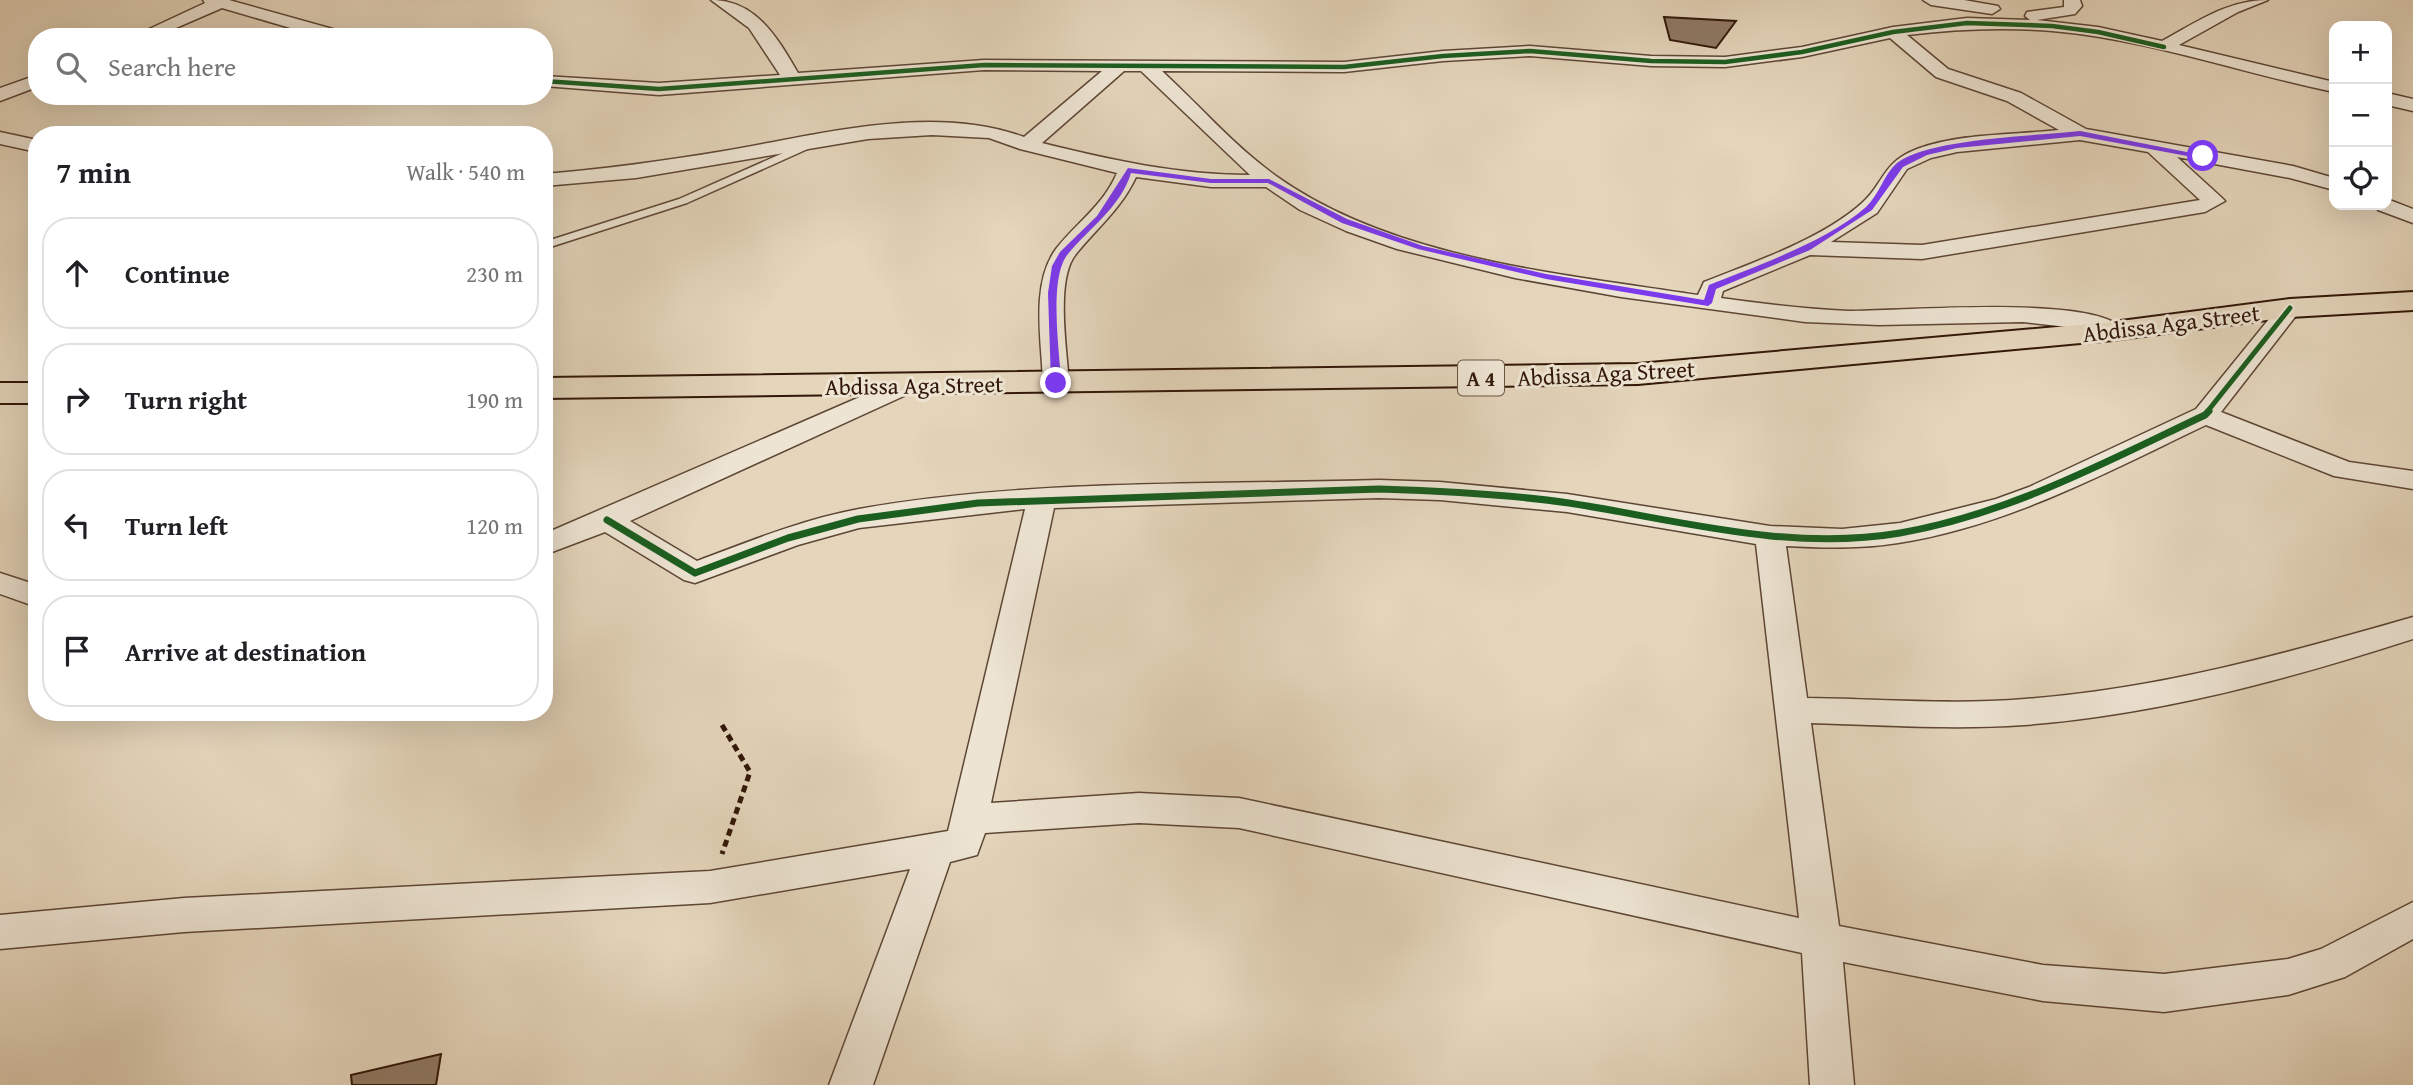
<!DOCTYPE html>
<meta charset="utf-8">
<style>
:root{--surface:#fff;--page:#f6f6f6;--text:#202124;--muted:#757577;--line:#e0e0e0}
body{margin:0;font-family:"Gentium Book Plus",serif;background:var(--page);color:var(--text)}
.controls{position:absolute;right:21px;top:21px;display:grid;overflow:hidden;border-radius:14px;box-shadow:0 7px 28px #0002}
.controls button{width:63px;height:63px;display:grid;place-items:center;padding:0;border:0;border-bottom:2px solid var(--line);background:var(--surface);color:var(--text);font:35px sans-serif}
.stop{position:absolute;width:21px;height:21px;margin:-16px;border:5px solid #7c3aed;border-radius:50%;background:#fff}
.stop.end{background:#7c3aed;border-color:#fff;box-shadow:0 2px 7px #0008}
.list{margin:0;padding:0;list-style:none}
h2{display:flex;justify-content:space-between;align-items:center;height:91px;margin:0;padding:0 28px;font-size:30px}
h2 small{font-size:23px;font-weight:400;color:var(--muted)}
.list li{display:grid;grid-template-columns:46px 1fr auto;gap:21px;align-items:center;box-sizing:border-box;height:112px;margin:0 14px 14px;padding:0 14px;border:2px solid var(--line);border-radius:28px}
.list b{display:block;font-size:26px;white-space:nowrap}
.list em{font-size:23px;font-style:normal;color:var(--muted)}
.icon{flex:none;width:38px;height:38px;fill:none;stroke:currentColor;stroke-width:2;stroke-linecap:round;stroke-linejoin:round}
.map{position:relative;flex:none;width:2413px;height:1085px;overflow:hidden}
.search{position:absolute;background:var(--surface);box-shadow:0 7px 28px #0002;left:28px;top:28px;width:525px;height:77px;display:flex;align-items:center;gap:18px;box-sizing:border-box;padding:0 24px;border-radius:28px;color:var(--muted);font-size:26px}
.panel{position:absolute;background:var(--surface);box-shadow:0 7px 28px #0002;left:28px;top:126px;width:525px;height:595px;border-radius:28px}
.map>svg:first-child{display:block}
.building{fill:#8f7a65;stroke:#321708;stroke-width:2}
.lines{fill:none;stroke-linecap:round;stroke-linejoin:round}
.lane-casing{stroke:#5e4635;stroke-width:3}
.street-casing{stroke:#5e4635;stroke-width:3}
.highway-casing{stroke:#321708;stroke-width:4}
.path{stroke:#321708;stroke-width:5;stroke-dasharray:7 4.5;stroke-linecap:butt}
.lane{fill:#ede4d3;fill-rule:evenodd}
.street{fill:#ede4d3;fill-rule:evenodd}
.highway{fill:#e4d5bb;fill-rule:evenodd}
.cycleway-far2-casing{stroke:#ede4d3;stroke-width:7}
.cycleway-far1-casing{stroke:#ede4d3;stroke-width:9}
.cycleway-casing{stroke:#ede4d3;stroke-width:11}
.cycleway-far2{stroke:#1b5e20;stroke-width:4.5}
.cycleway-far1{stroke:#1b5e20;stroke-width:5}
.cycleway{stroke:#1b5e20;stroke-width:7}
.route{fill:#7c3aed}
.labels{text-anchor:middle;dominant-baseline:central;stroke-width:6;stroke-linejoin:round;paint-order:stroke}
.shield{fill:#ede4d3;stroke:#6a5445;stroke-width:2}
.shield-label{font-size:21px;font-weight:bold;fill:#321708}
.street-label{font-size:23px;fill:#321708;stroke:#ede4d3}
</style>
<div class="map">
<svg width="2413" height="1085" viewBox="0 0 2413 1085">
<rect width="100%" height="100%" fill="#e4d5bb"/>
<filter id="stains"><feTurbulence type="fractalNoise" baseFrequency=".00286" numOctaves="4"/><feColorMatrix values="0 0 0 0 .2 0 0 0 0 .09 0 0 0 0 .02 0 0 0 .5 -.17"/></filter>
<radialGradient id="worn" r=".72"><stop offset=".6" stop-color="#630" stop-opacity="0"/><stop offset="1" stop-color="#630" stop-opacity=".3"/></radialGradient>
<path class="building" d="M1664,17L1736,21L1716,48L1670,40Z
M441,1054L436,1085H352L351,1075Z"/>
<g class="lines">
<g class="lane-casing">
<path id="lane" d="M808,142L813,145L812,147L687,203L544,249V242L679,199Z"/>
</g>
<g class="street-casing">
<path id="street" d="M203,0H229L347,33L349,37H321L222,8L155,37H132L205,3Z
M711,0C756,0 777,37 798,73L984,60L1344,62L1443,51L1530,46L1651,56L1725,57L1802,47L1893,27L1967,18L2030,20L2025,16L2027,12L2064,7V0H2080L2082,6L2075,14L2037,20L2098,27L2162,41C2197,22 2227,0 2268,0L2238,12L2179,45L2334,82V92C2241,73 2147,39 2052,31C2003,27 1956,29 1907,35L1948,69L2021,93L2086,129L2293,166L2334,178V190L2290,178L2177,157L2221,197L2225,201L2205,212L1922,259L1810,255L1723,291L1721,298C1763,304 1806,309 1848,311C1897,312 2099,293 2125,331L2122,336L2113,338L2084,329L2023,322L1879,325L1805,322L1621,297L1515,278L1397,249L1346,231L1300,210L1266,187H1211L1136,177C1121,209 1097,228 1076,254C1055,279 1067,351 1069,383L1065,388H1047L1043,383C1042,343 1030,284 1056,249C1076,223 1103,206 1117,173L1020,149L989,138L932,135L868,139L636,178L544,186V174C605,169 664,161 724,151C819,135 931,103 1024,137L1102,71L984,70L659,95L544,86V76L659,83L780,75L749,28ZM1890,38L1936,77L2007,101L2059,130C2013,135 1960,133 1917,149C1881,163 1885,183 1861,204C1820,240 1754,262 1704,282L1698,295C1561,274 1392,259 1276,176C1234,146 1200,106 1162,71L1344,72L1443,61L1530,56L1651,66L1725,67L1802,57ZM1124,71H1141L1250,175C1178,175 1111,160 1042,143ZM2080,140L2148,152L2200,200L1922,245L1831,242L1877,213L1907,169L1931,158L1957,152Z
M1923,0H1964L1998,6L2000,9L1992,14L1931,5Z
M37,75V87L0,101V88Z
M2387,93L2413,99V111L2387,105Z
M0,132L37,140V152L0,144Z
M2387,199L2413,209V223L2378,210L2376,205H2387Z
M2290,301L2298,303L2302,308L2221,412L2349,462L2413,471V489L2334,476L2206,425C2107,472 2008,526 1898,543C1860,549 1824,548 1786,546L1807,698C1880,699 1952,705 2025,699C2158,689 2285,654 2413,617V639C2286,680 2157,715 2024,725C1953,730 1882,725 1811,723L1839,926L2043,965L2164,974L2288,959L2321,949L2413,902V939L2345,977L2288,995L2164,1012L2043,1001L1843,962L1854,1085H1810L1802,953L1239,828L1139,823L985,833L977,855L950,862L873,1085H829L910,869L710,903L184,932L0,949V915L184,898L710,871L948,831L1025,509L859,528L798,545L695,583L684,580L605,532L544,555V534L899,380H917L921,385L917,390L630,521L697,561C750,541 804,519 859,509C1027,479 1209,485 1379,480L1440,482L1567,494L1770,526L1842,529L1900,523L1996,499L2029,487L2196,409L2282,303ZM1379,498L1440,500L1567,512L1756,544L1799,918L1239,798L1139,793L991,803L1054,508Z
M0,573L37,585V607L0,594Z"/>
</g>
<g class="highway-casing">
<path id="highway" d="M2413,292V310L2290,317L2113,340L1638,384L544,398V378L1638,364L2113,322L2290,299Z
M0,383H37V403H0Z"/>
</g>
<path class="path" d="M722,725L750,772L722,854"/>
<use href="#lane" class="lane"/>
<use href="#street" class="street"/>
<use href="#highway" class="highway"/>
<g class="cycleway-far2-casing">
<path id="cycleway-far2" d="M544,81L659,89L984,65L1344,67L1443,56L1530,51L1651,61L1725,62L1802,52L1893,32L1967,23L2052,26L2098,32L2164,47"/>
</g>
<g class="cycleway-far1-casing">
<path id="cycleway-far1" d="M2207,412L2290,308"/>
</g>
<g class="cycleway-casing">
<path id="cycleway" d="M607,520L695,573L788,538L858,519L978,503L1379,489C1442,491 1507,494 1569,503C1678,520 1789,552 1900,533C2009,514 2106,462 2205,415L2209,411"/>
</g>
<use href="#cycleway-far2" class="cycleway-far2"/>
<use href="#cycleway-far1" class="cycleway-far1"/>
<use href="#cycleway" class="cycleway"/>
</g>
<path class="route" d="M2080,131L2207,156L2203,159L2080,136L1957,148L1927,155L1903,167L1872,210L1810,250L1716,289L1712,303L1708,306L1546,279L1418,249L1342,223L1268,183H1211L1131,173C1120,208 1090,227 1068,254C1048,278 1060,352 1061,383L1056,386L1051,383L1048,293L1052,266L1060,252L1097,216L1128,168L1211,179H1269L1347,219L1423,246L1546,274L1704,300L1709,285C1758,265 1826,242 1866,207C1879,195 1884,174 1897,163C1929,138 2037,136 2080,131Z"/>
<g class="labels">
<rect class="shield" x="1458" y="360.5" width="46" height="35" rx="5"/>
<g class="shield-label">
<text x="1481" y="378">A 4</text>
</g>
<g class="street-label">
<text transform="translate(2171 323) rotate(-7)">Abdissa Aga Street</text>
<text transform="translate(1606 373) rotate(-3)">Abdissa Aga Street</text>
<text transform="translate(914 385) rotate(-1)">Abdissa Aga Street</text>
</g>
</g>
<rect width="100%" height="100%" filter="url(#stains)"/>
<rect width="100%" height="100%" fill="url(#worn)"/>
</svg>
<div class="controls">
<button>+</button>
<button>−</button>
<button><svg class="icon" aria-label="locate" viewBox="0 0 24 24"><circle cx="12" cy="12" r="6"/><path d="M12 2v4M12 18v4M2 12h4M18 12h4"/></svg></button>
</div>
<div class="stop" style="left:2203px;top:156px"></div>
<div class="stop end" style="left:1056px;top:383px"></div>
<div class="search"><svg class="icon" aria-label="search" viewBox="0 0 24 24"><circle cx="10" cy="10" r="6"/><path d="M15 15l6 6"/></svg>Search here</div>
<section class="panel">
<h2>7 min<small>Walk · 540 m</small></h2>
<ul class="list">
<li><svg class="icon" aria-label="ahead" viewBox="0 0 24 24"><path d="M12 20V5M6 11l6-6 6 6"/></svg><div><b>Continue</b></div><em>230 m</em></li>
<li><svg class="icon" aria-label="right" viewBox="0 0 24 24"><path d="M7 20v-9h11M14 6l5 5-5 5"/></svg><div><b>Turn right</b></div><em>190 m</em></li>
<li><svg class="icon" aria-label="left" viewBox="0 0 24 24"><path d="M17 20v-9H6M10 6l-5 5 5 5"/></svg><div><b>Turn left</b></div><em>120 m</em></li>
<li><svg class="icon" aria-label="arrive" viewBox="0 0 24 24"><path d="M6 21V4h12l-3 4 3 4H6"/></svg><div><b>Arrive at destination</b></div></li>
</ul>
</section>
</div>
